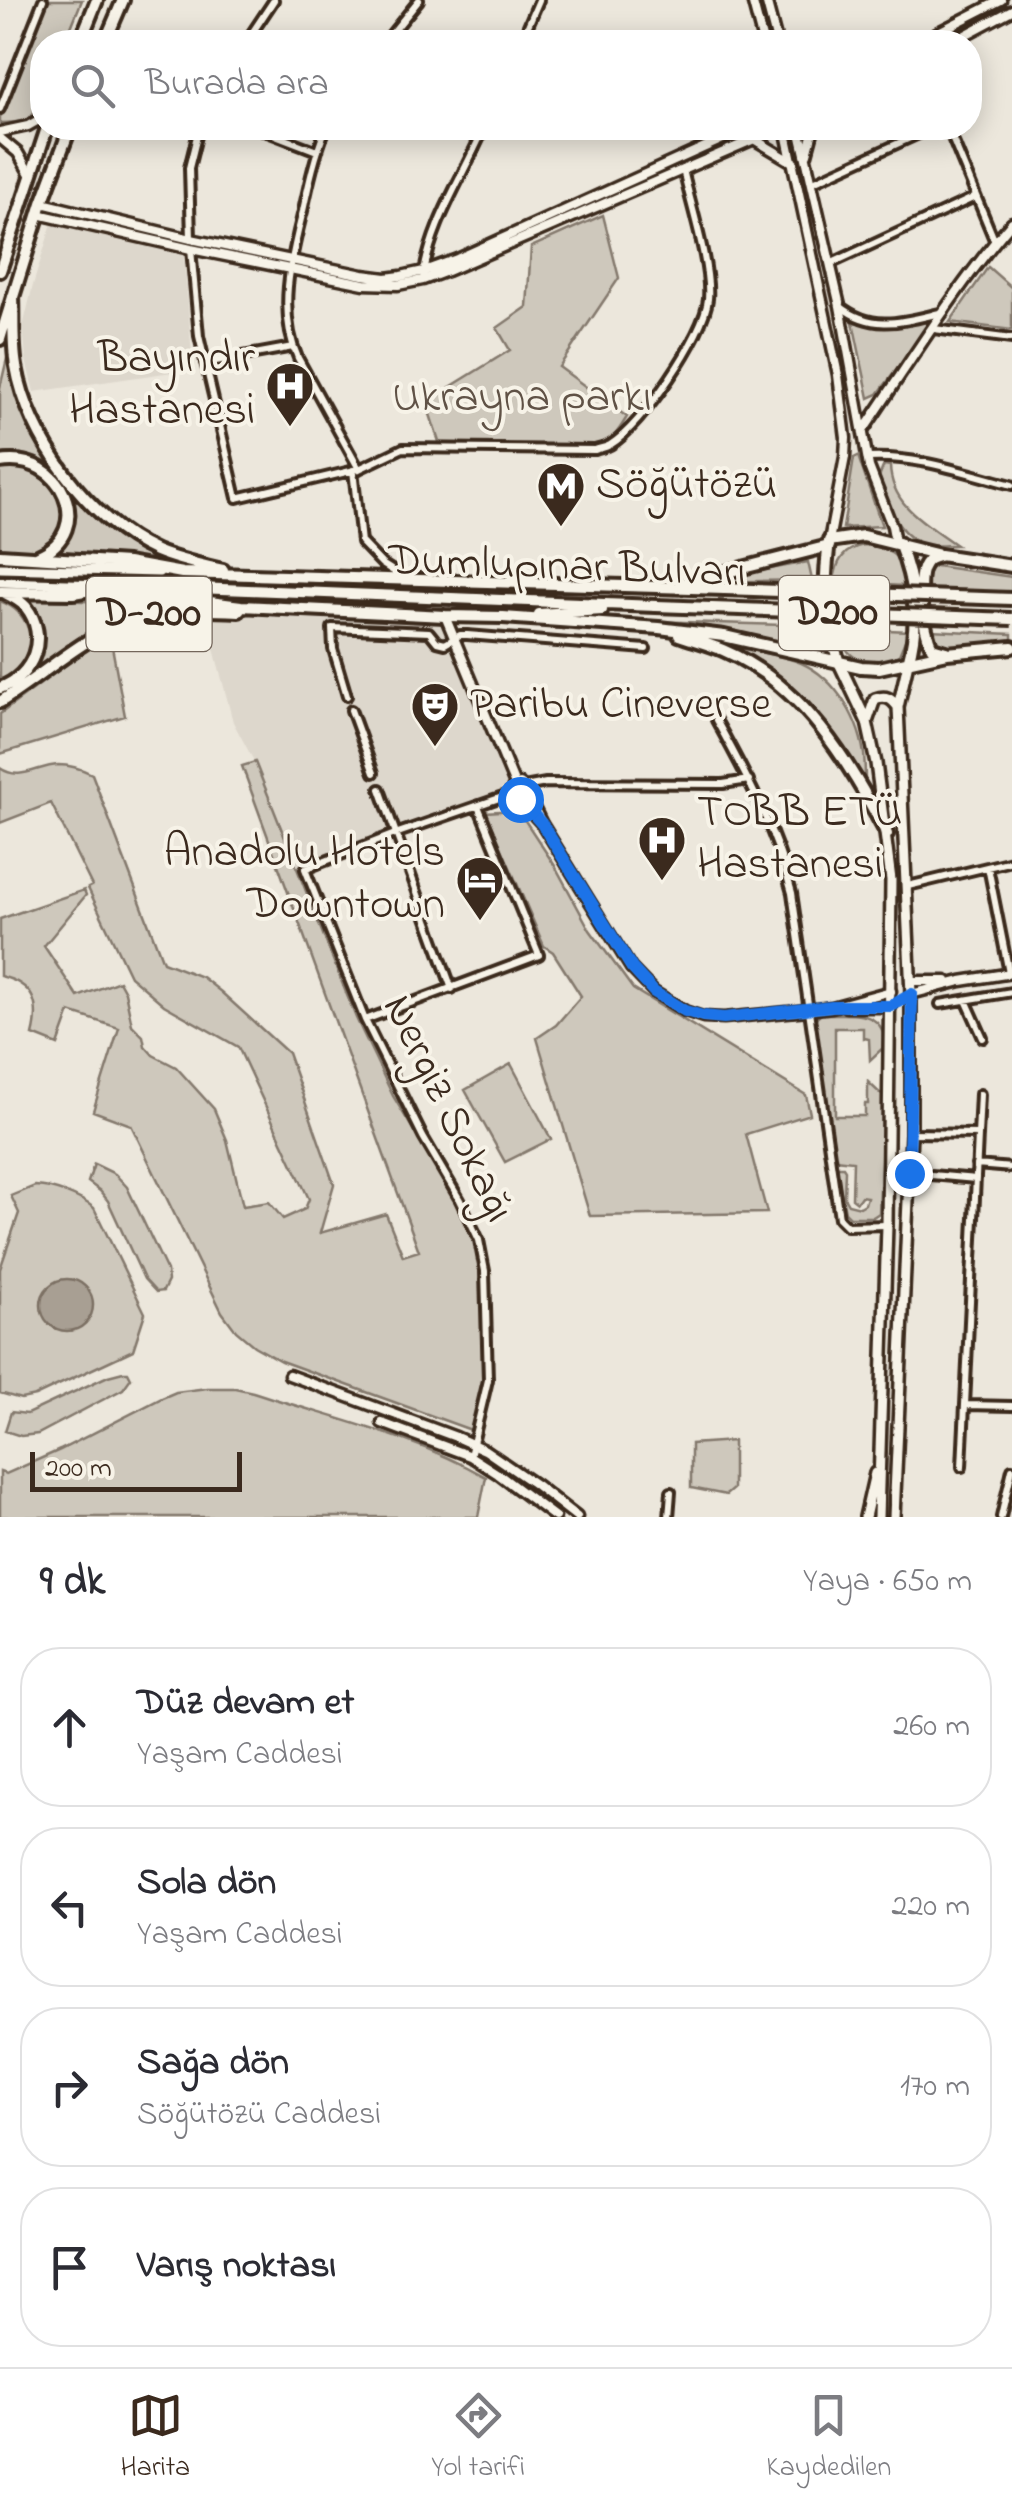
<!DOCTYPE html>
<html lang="tr">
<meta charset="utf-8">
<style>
:root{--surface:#fff;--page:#f7f7f7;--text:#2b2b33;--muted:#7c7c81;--line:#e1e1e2;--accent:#3b2a1e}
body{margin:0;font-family:"Indie Flower",sans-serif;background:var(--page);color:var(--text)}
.scale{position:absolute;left:30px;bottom:25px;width:212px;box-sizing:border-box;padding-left:10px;border:5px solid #3b2a1e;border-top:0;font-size:28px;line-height:35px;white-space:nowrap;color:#3b2a1e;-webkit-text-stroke:8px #f7f3e8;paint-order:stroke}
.stop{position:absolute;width:30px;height:30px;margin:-22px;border:8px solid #1a73e8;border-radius:50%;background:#fff}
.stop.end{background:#1a73e8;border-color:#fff;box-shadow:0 2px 10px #0008}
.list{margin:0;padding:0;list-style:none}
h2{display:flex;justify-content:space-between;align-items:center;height:130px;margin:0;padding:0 40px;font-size:42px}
h2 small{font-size:32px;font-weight:400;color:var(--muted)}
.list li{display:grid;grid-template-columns:65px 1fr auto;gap:30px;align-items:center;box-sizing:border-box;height:160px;margin:0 20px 20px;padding:0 20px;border:2px solid var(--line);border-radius:40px}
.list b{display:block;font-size:38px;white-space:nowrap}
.list p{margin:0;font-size:32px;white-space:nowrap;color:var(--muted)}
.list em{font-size:32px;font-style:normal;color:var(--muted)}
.icon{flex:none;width:55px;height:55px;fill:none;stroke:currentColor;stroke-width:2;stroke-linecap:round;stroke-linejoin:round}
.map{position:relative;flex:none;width:1012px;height:1517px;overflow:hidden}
.search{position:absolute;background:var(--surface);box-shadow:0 5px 25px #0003;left:30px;right:30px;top:30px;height:110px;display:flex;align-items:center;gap:25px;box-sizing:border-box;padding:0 35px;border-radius:40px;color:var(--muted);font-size:38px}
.sheet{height:850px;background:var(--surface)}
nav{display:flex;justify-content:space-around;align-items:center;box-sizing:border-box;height:140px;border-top:2px solid var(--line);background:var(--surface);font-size:28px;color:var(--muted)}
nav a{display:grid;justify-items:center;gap:5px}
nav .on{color:var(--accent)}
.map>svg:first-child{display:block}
.built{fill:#ddd7cc}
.green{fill:#cec8bc;stroke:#84796d;stroke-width:2.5}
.water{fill:#a89f93;stroke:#7c7064;stroke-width:2.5}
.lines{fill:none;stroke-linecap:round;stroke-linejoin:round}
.street-casing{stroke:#3b2a1e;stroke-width:14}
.secondary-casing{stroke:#3b2a1e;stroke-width:15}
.primary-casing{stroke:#3b2a1e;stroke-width:16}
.highway-casing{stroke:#3b2a1e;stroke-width:18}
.street{stroke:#f7f3e8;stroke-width:6}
.secondary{stroke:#f7f3e8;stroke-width:8}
.primary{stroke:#f7f3e8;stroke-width:9}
.highway{stroke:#f7f3e8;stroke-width:10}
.highway-bridge-casing{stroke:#3b2a1e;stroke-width:18;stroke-linecap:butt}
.highway-bridge{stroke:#f7f3e8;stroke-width:10}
.route{stroke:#1a73e8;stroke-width:12}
.labels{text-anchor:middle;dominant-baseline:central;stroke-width:8;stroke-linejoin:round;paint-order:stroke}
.shield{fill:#f7f3e8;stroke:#73665b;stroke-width:2.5}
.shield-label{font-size:42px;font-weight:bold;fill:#3b2a1e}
.poi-label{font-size:45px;fill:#3b2a1e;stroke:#f7f3e8;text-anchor:start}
.park-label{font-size:45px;fill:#605246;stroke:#f7f3e8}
.street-label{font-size:45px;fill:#3b2a1e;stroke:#f7f3e8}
</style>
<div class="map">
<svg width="1012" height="1517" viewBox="0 0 1012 1517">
<rect width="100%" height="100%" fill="#ece7dc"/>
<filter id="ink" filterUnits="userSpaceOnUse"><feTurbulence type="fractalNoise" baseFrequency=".01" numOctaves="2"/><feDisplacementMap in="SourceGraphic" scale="20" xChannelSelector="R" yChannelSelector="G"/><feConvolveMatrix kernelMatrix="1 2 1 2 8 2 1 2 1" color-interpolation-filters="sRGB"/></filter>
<g filter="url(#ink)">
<path class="built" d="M52,223L184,253L193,369L34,392L26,360L23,327L33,285Z
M204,610L445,616L515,785L501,793L511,794L394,834L299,871L255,763L233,722Z"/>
<path class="green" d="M48,0H82L65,42H42C42,65 51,109 25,120C17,123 8,123 0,123V117Z
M603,215L619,278L559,367L627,417C618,432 611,444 592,447L440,445L426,402L510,350L497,328L527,307L531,247Z
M988,267L1012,288V330L950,322Z
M853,322L882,326L929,322L928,328L878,394L869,398Z
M9,350C19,398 28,427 55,468C38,456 22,451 0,454V388Z
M858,456L882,526L843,528L854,458Z
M884,465L890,466C891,506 927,524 956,545C946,545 933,547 923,544C898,535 884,502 878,479Z
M10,467C57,467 83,532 40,548C28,553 12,550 0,549V469Z
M67,485C92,517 122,539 157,559L58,552C76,529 76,511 67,485Z
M864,545C879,546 898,552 903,567C904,568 904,585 904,586L834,582C836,562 843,549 864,545Z
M808,562L812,580L698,582Z
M936,566L1012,577V593L925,589L927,570Z
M30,599L161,604L125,616L84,635L36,671C46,639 44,630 30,599Z
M0,601C28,611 40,643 21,668C15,674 7,678 0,682Z
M650,621L817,626L819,638L814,650Z
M841,628L909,631L899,655C872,668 842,664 841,628Z
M930,630L1012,634V645L949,650L934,644Z
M110,636L125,716L0,754V714L81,654Z
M717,645C742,649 768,652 793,660C832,672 858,715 864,754C865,764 865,775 865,785L834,736L809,707Z
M255,762L356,1018L393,1096L458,1205L477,1247L484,1322L485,1378L471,1430L281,1361L254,1346L236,1331L222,1312L131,1125L93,1111L119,1028L70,1012L58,1045L33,1035C41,1004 34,984 0,976V919L84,890L86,895L44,946L78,997L119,981L125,992L132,1025L143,1036L145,1046L153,1055L176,1067L214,1109L227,1140L243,1206L269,1202L283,1219L305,1209L309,1199L238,1047L164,1005L130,976L88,888L92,886L51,803L0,823V768C20,782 37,766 58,765C70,765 82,769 92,774L163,962L202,977L221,992L288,1053L334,1184L320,1233L386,1214L403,1256L419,1251L242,766Z
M515,810L526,822L555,866L590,930L633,989L806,1095L810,1114L746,1134L767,1213L590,1216L537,1038L556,1025L581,996L553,952L544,946L486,812Z
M821,1014C849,1015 885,1007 885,1046L870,1060L869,1039L863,1038V1028H835V1116H865V1104H868V1082L884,1097L879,1213L873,1217H850L845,1212L836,1167H843L845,1170L844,1197L848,1204L860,1207L865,1204L867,1197L861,1196L857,1202L852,1198L853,1161L835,1159L811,1023Z
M511,1064L551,1139L505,1162L465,1090Z
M94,1164L115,1174L127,1187L167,1271L168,1281L163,1291L156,1292L144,1279L108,1201L100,1191L88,1182Z
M35,1186C54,1187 79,1196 94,1208L145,1313L133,1350L35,1396L21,1399L0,1393V1269L19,1213L11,1196Z
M123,1372H128L131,1378L123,1389L38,1434L21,1436L5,1431L11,1412L27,1414L108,1376Z
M207,1388H235L253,1392C331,1418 414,1436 486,1477L478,1517H0V1472L6,1474L60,1450L162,1398L176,1392Z
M733,1441V1489L726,1495L691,1488V1444Z"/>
<path class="water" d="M41 1305a26 26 0 1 1 52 0a26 26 0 1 1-52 0Z"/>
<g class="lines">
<g class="street-casing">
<path id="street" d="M246,42L274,0
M385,42L419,0
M521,42L539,0
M0,109L43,0
M257,128L317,151
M326,128C315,155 309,183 303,211C291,259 277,311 298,358L359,469
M948,128L995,242
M811,183L932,128
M191,239L189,168L199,128
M191,249L199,336L237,498L359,469L403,448L595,450C600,448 605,448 610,445C641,427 705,334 708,299C711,266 690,203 683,169
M830,264L975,197
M423,280C429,226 463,177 484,128
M840,306C874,333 905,321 944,312
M934,329L1012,339
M205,363L293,347
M868,458C916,455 965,473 1012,485
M353,470L361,542L382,564L404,578
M347,696L333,649L332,628L429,632L437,642L445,644L460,635H467L646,649
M351,710L374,773
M716,720C747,776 776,831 792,893L839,1218L847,1226L887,1225
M524,787L546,783L723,784L749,780
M380,789L452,989
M988,867L1009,973
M908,886L1012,861
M966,1000L983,1038
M940,1004L1012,992
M365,1020L539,955L478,806
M911,1133L978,1134
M976,1165L1012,1168
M909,1173L976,1179
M967,1405L1012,1406
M470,1456L488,1380L485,1271L479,1240L460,1200L423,1137L365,1020L305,869L395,834L511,794
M962,1467L980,1094
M669,1517L671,1492
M1001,1517L1012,1469"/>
</g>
<g class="secondary-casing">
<path id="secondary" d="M752,0L763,42
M766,0L777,42
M919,42L1001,0
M952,42L1012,10
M785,128L838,375L846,438L845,457L829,541
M799,128L840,306L869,467L892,526L895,542
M0,132L28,126L42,118
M0,138L18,153L31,176
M752,138L794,163
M807,154L814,128
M42,203L191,239L363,275L386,278L401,276L424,271L457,259L747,128
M38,214L191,249L364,284L398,285L423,280L447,271L780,128
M863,431C911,361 956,286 1012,222
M445,616L515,785
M542,824L519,799L512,796L511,791L514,786L520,784L524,787L542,824L631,968L654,992L685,1011L703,1017L724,1018L808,1010L832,1007L891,991
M911,981H946
M911,994L961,981L1012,973
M846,1007H891
M289,1375L456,1437L485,1450L536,1485L577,1517
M382,1423L470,1456L498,1474L555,1517"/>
</g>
<g class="primary-casing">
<path id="primary" d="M0,568L159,572
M0,582L102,585
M839,663L867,722L876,763L891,880L887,1225L878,1517
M867,722L875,699C886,695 891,698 898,707
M865,1517L875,1473
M894,1517L911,1133V994L898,707L908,663"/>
</g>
<g class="highway-casing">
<path id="highway" d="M80,42L97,0
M105,42L123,0
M0,271L47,128
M13,296C14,319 12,343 16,366C28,438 89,521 156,551C177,560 201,565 223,570
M0,339L42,203L70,128
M0,462C62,451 97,531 38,556
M899,543C915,584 920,621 908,663
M0,555L127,563L182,573L725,589
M939,556C932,558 929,558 925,564C914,579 925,632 932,648L946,652
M680,584L829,546
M149,587L186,599L241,606L445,616L503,617L659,628L724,636L861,667L879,668L947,653L1012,647
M0,592L73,593L120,585L656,606
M539,614L602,610
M679,635C693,640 709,644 723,650C803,684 848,761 887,834
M839,663C824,616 823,590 829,541L863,536L940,555L1012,566
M0,688C34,676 49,636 26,607C21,601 13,597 5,593
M0,702C50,671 94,625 154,613C182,608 211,610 239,611"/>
</g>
<use href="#street" class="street"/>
<use href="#secondary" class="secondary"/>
<use href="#primary" class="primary"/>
<use href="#highway" class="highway"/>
<g class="highway-bridge-casing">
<path id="highway-bridge" d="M725,589L1012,599
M656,606L1012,619"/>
</g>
<use href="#highway-bridge" class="highway-bridge"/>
</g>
</g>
<g class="lines" filter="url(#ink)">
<path class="route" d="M520,799L542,824L632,968L654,992L685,1011L703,1016L724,1018L832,1006H891L912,994L909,1173"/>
</g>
<defs>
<g id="hospital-pin" transform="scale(2.5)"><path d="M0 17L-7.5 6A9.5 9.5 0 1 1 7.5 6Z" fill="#3b2a1e" stroke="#f7f3e8"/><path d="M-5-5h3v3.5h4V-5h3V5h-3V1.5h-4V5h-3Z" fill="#fff"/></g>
<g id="metro-pin" transform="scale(2.5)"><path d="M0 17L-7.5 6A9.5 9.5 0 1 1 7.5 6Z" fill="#3b2a1e" stroke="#f7f3e8"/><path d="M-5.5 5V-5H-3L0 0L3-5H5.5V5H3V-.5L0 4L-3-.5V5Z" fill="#fff"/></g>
<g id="theatre-pin" transform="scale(2.5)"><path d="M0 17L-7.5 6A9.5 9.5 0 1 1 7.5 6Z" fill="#3b2a1e" stroke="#f7f3e8"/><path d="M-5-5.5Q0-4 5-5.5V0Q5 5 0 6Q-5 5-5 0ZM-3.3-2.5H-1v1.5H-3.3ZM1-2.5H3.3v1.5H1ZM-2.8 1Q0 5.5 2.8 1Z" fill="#fff"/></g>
<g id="hotel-pin" transform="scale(2.5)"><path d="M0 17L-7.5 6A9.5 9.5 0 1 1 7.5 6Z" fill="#3b2a1e" stroke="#f7f3e8"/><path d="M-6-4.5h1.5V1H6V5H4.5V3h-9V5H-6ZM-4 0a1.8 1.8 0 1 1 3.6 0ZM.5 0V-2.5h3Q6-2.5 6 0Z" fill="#fff"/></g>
</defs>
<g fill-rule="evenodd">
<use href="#hospital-pin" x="290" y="386"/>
<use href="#metro-pin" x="561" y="486"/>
<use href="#theatre-pin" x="435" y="706"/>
<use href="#hospital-pin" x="662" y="840"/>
<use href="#hotel-pin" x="480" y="880"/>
</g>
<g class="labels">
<g class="shield">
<rect x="779" y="576" width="110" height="74" rx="8"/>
<rect x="86.5" y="577" width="125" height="74" rx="8"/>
</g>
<g class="shield-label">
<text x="834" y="613">D200</text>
<text x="149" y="614">D-200</text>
</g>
<g class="poi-label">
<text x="255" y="360" text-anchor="end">Bayındır<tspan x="255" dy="52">Hastanesi</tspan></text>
<text x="596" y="486">Söğütözü</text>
<text x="470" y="706">Paribu Cineverse</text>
<text x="697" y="814">TOBB ETÜ<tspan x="697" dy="52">Hastanesi</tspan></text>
<text x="445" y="854" text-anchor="end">Anadolu Hotels<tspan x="445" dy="52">Downtown</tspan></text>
</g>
<g class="park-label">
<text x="522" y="399">Ukrayna parkı</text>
</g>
<g class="street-label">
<text transform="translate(567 568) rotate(2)">Dumlupınar Bulvarı</text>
<text transform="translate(447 1109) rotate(64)">Nergiz Sokağı</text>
</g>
</g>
</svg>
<div class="scale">200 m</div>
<div class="stop" style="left:520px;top:799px"></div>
<div class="stop end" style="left:909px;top:1173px"></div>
<div class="search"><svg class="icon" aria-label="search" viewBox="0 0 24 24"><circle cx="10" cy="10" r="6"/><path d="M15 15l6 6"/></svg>Burada ara</div>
</div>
<section class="sheet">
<h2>9 dk<small>Yaya · 650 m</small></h2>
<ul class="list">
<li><svg class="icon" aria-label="ahead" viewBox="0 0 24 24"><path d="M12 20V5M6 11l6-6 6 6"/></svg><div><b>Düz devam et</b><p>Yaşam Caddesi</p></div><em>260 m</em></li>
<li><svg class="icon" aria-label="left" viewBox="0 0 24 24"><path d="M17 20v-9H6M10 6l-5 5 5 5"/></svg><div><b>Sola dön</b><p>Yaşam Caddesi</p></div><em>220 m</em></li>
<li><svg class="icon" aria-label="right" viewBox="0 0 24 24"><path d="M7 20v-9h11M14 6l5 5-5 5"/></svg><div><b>Sağa dön</b><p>Söğütözü Caddesi</p></div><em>170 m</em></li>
<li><svg class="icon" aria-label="arrive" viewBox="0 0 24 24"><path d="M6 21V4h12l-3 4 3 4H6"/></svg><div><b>Varış noktası</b></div></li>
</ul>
</section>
<nav>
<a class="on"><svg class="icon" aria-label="map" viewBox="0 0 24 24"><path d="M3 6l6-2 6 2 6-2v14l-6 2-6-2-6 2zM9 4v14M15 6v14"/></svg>Harita</a>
<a><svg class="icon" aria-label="directions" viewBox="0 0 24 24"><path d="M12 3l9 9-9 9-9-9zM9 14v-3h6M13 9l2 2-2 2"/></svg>Yol tarifi</a>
<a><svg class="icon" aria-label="saved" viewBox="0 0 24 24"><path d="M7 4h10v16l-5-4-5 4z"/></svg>Kaydedilen</a>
</nav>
